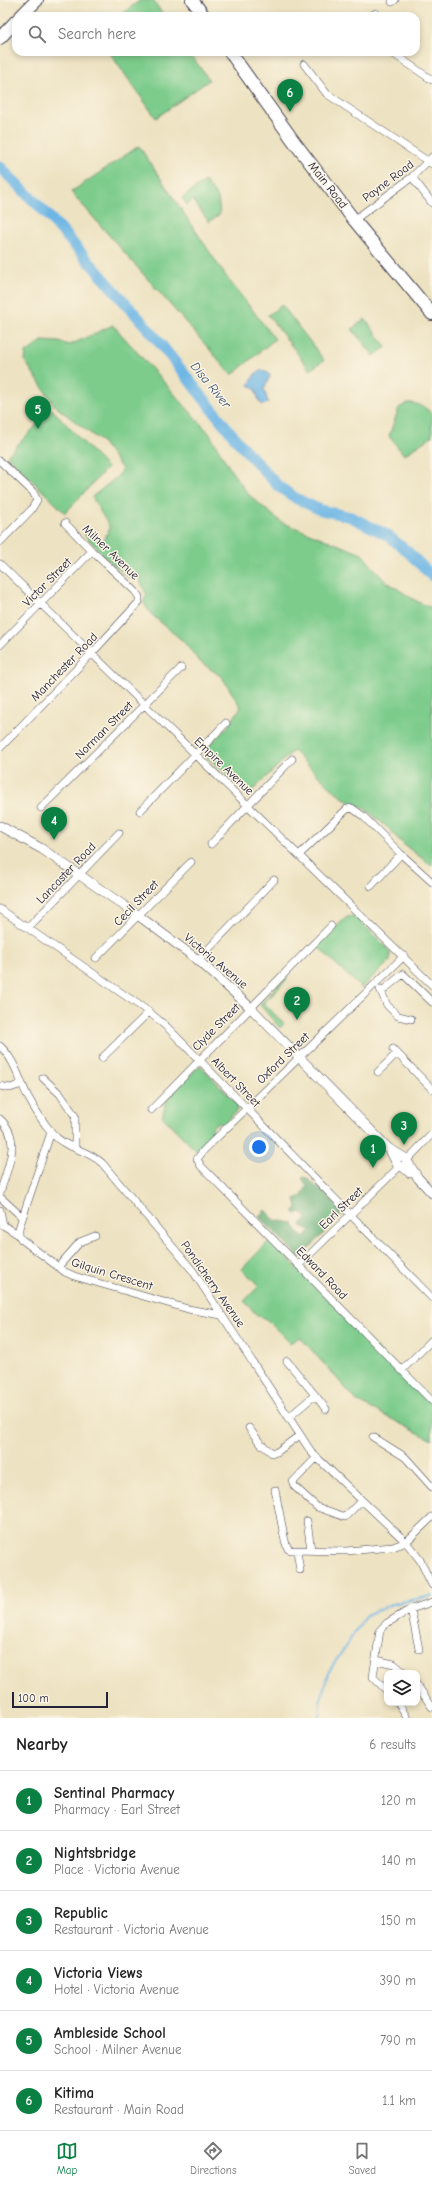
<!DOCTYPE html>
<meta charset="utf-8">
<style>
:root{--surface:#fff;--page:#f2f2f2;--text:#222;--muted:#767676;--line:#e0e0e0;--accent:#0b8043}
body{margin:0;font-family:"Comic Neue",sans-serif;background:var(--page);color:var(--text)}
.controls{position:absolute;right:12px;bottom:12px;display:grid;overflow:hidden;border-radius:8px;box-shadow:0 2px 6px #0003}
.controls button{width:36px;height:36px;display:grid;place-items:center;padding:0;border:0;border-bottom:1px solid var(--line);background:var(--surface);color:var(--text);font:20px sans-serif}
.scale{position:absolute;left:12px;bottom:10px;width:96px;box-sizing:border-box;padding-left:4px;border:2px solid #22223b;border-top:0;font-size:11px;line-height:14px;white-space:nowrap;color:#22223b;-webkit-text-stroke:3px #fcf5e5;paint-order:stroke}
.you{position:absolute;left:259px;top:1147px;width:14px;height:14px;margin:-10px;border:3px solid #fff;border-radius:50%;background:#1a73e8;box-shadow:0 0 0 6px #1a73e833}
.badge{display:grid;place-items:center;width:26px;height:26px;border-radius:50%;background:var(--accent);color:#fff;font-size:13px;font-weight:700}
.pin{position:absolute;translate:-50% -33px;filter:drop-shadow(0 1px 2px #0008)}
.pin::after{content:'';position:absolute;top:21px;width:14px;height:12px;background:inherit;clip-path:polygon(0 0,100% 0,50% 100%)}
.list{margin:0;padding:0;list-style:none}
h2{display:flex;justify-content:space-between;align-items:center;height:52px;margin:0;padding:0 16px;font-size:17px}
h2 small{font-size:13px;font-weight:400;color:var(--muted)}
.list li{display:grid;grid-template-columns:26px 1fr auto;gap:12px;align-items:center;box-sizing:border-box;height:60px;padding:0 16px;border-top:1px solid var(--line)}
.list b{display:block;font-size:15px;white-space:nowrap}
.list p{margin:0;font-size:13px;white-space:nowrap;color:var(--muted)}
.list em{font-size:13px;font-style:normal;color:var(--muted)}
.icon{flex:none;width:22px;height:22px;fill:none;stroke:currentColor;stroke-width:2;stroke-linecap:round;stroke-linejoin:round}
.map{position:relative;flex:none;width:432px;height:1718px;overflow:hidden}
.search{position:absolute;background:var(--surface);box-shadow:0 2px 6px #0003;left:12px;right:12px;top:12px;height:44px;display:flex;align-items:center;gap:10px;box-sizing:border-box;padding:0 14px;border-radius:12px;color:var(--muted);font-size:15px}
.sheet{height:412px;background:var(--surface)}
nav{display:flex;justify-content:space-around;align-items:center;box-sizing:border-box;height:56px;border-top:1px solid var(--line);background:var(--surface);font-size:11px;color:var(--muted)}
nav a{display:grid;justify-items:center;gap:2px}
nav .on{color:var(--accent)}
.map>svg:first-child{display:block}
.green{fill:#7dcc8c;stroke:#507764}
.forest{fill:#66b078;stroke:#44695a}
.water{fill:#6db6e5;stroke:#486c90}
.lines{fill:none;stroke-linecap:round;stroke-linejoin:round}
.stream{stroke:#6db6e5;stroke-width:2}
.river{stroke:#6db6e5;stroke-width:11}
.minor-casing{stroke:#403f4f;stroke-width:8}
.tertiary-casing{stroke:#403f4f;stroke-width:10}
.primary-casing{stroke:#403f4f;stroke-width:14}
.minor{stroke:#fff;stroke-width:7}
.tertiary{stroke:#fff;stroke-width:9}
.primary{stroke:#fff;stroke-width:12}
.labels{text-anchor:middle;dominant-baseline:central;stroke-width:3;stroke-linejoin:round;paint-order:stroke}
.street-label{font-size:12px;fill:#22223b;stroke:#fcf5e5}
.water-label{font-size:13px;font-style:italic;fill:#3c5676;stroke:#fcf5e5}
</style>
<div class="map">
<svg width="432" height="1718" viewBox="0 0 432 1718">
<rect width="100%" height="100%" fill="#fcf5e5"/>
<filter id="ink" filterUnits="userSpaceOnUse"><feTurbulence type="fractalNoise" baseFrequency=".025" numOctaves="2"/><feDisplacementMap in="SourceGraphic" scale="8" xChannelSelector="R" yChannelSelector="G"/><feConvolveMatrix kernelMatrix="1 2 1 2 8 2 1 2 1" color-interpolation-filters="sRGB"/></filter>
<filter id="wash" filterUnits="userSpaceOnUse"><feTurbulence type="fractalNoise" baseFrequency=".012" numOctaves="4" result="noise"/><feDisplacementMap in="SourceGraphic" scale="16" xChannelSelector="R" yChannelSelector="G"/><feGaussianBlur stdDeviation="0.9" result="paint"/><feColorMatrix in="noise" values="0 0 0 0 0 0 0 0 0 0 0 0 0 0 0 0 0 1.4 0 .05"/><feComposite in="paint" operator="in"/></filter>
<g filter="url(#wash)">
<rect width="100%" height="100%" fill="#ede2c1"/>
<path class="green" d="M141,0H153L164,16H118Z
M109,52H189L209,80L156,118Z
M139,146L225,275L275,339L232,375L71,192Z
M205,181L218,198L220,214L209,222L193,200L187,205L182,198Z
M282,305L324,360L310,370L268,315Z
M365,319L386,347L374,356L352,329Z
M113,325L209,433L232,472L249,495L281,522L362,554L384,580L416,601L432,608V866L403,844L387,827L364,808L350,803L330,787L293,751L249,794L205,755L207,748L229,725L241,707L222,677L199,661L184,642L151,614L143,602L147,595L138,577L129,578L107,559L84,534L88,533L102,543L110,528L92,497L118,476L122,469L103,443L55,406L25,361L26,353L42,341L59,342L70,345Z
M408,403C415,402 430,408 432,416C432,422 432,430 432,436L404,455L389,436L399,408Z
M52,409L107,468L65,513L7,456Z
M355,916L390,951V961L361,988L316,945L347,917Z
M286,976L288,978L264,1003L284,1024L280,1028L260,1005Z
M200,1065L238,1105L237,1110L224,1125L218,1122L211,1128L216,1132L196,1151L162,1116L168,1097Z
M270,1240L432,1405V1440L357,1401L300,1337L290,1343L266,1319L257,1315L244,1301L259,1286L242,1269Z"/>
<path class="forest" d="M305,1177L331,1199L342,1214L300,1258L259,1217L265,1210L275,1220L293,1223L299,1234L304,1238L311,1230L301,1226L302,1223L307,1218L301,1212L295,1214L294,1211L297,1207L295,1199L302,1196L307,1186L302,1178Z"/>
<path class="water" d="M262,370L268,373L270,376L264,389L268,402L264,405L260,403L255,389L249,385L255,374Z"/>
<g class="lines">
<path class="stream" d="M320,1718V1703L328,1673L366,1615L392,1604L432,1596"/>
<path class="river" d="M0,167L46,213L151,332L239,443L278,486L297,499L321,510L351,517L387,535L406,550L432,576"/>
</g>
</g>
<g filter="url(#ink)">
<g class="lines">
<g class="minor-casing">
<path id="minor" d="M392,2L395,0
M371,16L376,13
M391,52L432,80
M304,64L327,94L432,164
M412,177L432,203
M354,220L412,177L432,157
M0,461L33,492L37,500L31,510L0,542
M0,564L432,985
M0,645L92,551
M0,748L92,653L139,602V597L135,591L92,551L65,523
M41,808L181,668
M140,811L226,723
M211,844L292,759
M299,855L347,809L352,808L363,816L401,854L432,882
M371,886L401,854
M0,909L149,1012L168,1028L432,1298
M28,928L119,833
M404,956L204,1150L197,1159L201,1166L432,1401
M96,958L191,862
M198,960L274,880
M380,989L387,1005L398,1016L411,1019
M382,991L403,974L432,1002
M0,1046C15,1060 19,1079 28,1097C35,1110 43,1122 52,1133C65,1149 87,1149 102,1163L193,1271L312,1453L406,1542L420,1560L432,1585
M393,1049L432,1089
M102,1058L149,1012
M378,1072L397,1053
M43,1078L60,1094L75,1116V1148
M0,1086L10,1088L22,1084
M151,1110L331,926
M0,1119C23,1140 7,1168 0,1193
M51,1132L19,1228V1235L21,1239L65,1272L74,1276L188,1309L221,1315
M406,1161L432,1134
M0,1197L22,1217
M0,1210L3,1225L19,1235
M299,1265L399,1167
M58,1267L80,1242L95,1236
M287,1361L315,1395L288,1418
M402,1370L432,1340
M315,1395L326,1409
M249,1428L260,1443L272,1453L277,1452L300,1435
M373,1437L405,1457L432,1487
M316,1458L293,1482L294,1486L317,1507L345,1517L361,1501
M275,1490L285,1541L288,1549L291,1550L346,1551L393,1547L406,1542L432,1517
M307,1521L311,1550
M297,1551L300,1570
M419,1649L411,1609L432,1602
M376,1660L394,1664L405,1673
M417,1685L432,1707
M387,1691L373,1677L380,1630L387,1623L411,1609
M398,1703L406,1716"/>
</g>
<g class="tertiary-casing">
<path id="tertiary" d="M0,826L42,849L139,916L198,960L251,1008L388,1148L405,1158L418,1178L432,1193
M391,1152L398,1166L403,1167L410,1173"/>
</g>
<g class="primary-casing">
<path id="primary" d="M192,0L204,16
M21,16L37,0
M0,38L16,21
M230,52L295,143L354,220L432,314"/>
</g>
<use href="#minor" class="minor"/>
<use href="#tertiary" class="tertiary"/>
<use href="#primary" class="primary"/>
</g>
</g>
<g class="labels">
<g class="street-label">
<text transform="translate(388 181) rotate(-37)">Payne Road</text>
<text transform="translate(328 185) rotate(52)">Main Road</text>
<text transform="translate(111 552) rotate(44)">Milner Avenue</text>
<text transform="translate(47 582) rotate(-45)">Victor Street</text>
<text transform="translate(64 667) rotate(-46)">Manchester Road</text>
<text transform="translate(104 730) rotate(-45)">Norman Street</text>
<text transform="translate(224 766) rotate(44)">Empire Avenue</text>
<text transform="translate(66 873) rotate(-46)">Lancaster Road</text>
<text transform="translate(136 903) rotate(-46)">Cecil Street</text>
<text transform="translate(216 961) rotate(40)">Victoria Avenue</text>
<text transform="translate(216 1027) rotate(-45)">Clyde Street</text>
<text transform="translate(283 1058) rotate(-44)">Oxford Street</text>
<text transform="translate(236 1082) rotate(46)">Albert Street</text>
<text transform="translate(341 1208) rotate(-44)">Earl Street</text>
<text transform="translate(322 1273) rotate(46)">Edward Road</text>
<text transform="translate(112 1274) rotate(17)">Gilquin Crescent</text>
<text transform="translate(213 1284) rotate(55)">Pondicherry Avenue</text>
</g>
<g class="water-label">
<text transform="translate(211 385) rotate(51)">Disa River</text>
</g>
</g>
</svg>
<div class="controls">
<button><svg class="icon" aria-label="layers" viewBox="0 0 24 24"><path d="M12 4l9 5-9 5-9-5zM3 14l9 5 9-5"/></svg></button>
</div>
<div class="scale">100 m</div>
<div class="you"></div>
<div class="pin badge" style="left:373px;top:1168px">1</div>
<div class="pin badge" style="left:297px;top:1020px">2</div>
<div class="pin badge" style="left:404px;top:1145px">3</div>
<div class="pin badge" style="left:54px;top:840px">4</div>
<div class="pin badge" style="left:38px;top:429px">5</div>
<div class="pin badge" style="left:290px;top:112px">6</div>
<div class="search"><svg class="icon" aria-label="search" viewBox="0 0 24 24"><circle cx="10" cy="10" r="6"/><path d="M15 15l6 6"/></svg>Search here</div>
</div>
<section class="sheet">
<h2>Nearby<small>6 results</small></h2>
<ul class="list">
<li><span class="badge">1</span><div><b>Sentinal Pharmacy</b><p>Pharmacy · Earl Street</p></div><em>120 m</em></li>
<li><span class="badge">2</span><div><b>Nightsbridge</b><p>Place · Victoria Avenue</p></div><em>140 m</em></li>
<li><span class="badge">3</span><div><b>Republic</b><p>Restaurant · Victoria Avenue</p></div><em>150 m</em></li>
<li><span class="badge">4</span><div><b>Victoria Views</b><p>Hotel · Victoria Avenue</p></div><em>390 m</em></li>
<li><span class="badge">5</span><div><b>Ambleside School</b><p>School · Milner Avenue</p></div><em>790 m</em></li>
<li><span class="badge">6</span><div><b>Kitima</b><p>Restaurant · Main Road</p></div><em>1.1 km</em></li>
</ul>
</section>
<nav>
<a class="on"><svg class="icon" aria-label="map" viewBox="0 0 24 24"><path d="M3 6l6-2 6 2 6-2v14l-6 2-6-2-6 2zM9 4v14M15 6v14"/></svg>Map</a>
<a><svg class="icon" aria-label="directions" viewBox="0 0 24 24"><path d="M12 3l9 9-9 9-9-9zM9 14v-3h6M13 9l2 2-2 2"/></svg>Directions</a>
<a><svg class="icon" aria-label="saved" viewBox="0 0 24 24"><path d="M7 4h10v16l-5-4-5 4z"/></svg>Saved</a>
</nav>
